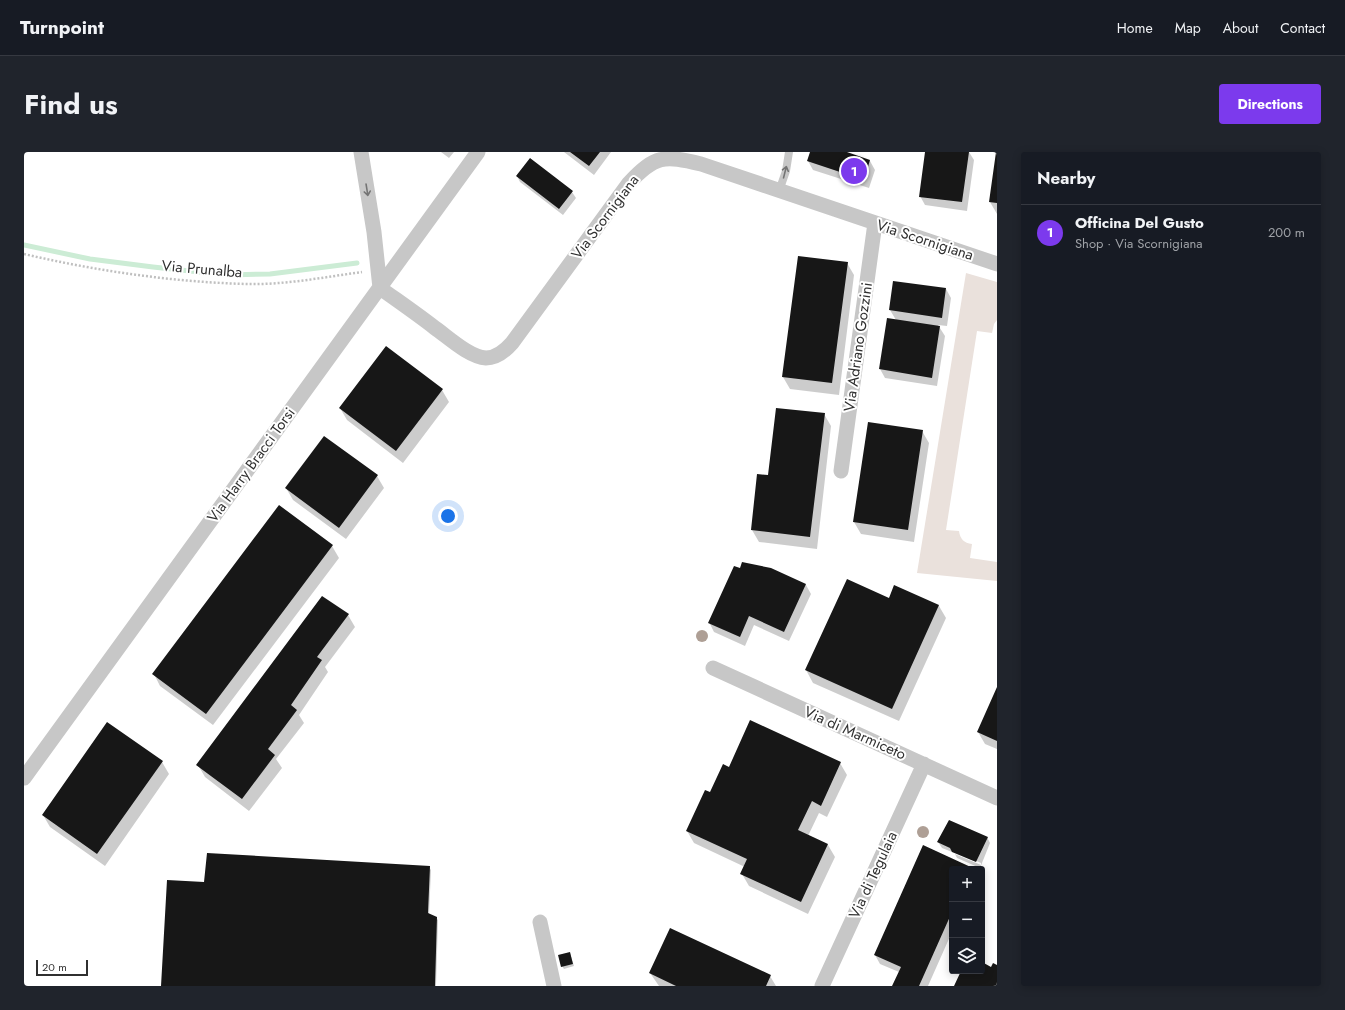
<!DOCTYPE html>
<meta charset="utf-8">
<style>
:root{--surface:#171b24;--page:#20242c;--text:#f1f3f6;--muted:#9ea1a6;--line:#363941;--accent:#7c3aed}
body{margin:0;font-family:Jost,sans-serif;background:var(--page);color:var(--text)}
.controls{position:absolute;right:12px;bottom:12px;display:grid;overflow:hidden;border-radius:4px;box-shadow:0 2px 10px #0003}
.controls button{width:36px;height:36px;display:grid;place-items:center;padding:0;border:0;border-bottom:1px solid var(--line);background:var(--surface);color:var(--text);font:20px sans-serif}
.scale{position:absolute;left:12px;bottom:10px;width:52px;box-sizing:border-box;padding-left:4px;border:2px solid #303030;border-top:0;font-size:11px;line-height:14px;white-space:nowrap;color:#303030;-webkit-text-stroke:3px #fff;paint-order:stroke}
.you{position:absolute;left:424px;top:364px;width:14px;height:14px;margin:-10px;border:3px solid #fff;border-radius:50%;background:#1a73e8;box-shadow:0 0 0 6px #1a73e833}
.badge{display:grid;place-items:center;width:26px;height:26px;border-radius:50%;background:var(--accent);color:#fff;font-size:13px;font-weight:700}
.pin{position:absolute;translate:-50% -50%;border:2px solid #fff;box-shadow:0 1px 4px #0006}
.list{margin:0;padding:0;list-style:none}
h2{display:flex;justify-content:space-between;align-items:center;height:52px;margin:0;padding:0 16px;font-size:17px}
h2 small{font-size:13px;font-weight:400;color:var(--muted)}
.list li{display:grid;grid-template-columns:26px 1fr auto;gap:12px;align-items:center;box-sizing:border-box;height:56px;padding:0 16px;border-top:1px solid var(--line)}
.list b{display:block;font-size:15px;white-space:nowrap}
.list p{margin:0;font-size:13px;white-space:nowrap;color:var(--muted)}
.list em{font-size:13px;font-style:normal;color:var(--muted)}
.icon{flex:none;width:22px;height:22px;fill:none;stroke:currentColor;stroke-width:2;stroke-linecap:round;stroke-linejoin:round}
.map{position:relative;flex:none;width:973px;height:834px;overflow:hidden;border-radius:4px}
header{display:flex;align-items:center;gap:24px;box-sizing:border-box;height:56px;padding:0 20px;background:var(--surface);border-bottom:1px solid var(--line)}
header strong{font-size:19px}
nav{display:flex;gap:22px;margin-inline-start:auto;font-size:14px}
.intro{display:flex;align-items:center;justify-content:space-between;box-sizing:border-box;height:96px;padding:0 24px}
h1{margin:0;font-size:28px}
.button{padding:10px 18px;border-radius:4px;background:var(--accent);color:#fff;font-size:14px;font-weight:700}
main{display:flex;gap:24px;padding:0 24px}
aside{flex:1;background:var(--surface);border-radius:4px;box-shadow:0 2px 10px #0003}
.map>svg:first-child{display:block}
.green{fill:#eae1dc}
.shadow{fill:#0003}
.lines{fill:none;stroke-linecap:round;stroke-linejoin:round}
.stream{stroke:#ccecd5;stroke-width:5}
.building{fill:#171717}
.path{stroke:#c0c0c0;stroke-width:2.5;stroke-dasharray:2 2;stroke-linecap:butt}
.service{stroke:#c7c7c7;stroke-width:8}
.minor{stroke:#c7c7c7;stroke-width:15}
.tree{fill:#ae9f95}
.oneway{stroke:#747474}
.labels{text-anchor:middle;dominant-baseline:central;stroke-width:4;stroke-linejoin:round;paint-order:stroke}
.street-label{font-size:15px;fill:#303030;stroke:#fff}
</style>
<header>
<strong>Turnpoint</strong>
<nav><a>Home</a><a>Map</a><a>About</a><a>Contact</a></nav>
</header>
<div class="intro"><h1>Find us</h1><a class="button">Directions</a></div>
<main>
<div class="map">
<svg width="973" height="834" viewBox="0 0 973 834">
<rect width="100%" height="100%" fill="#fff"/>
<path class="green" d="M942,121L973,130V168L970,172L968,181L953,179L922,378L935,379C936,387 940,391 948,392L946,406L973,410V429L893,421Z"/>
<path class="shadow" d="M417,0H430L425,6Z
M540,0H587L570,23Z
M787,0H819L846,9L851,18L845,36L789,18L784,9Z
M902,0H945L950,8L943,59L901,53L896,44Z
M973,0V62L966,50Z
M493,24L548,40L552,46L539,63L496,30Z
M823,111L830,123L815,243L766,237L759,225Z
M922,137L927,146L923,174L914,173L921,184L913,234L861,226L856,217L872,168L866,158Z
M418,238L425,250L379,311L323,268L316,256Z
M800,262L807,274L793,397L735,390L728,378L745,324Z
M898,279L905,291L890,390L837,382L830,370Z
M353,324L360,336L322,387L269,348L262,336Z
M308,394L315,406L189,573L136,534L130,522Z
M747,417L782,433L787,442L765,489L730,473L721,494L690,480L685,470L719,419Z
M871,434L915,454L922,466L875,569L789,531L782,518L865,447Z
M324,463L331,475L301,515L304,520L275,563L280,571L252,607L258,616L225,659L181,625L174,613Z
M973,538V597L961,592L954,580Z
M83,572L138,610L145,622L81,714L26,675L19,663Z
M816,611L823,623L803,665L795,661L784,684L804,693L811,705L784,762L725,734L718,722L721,715L670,691L663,679L687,642L705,616Z
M963,685L966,691L956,716L933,706L931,702L957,713V711L928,698V700L918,696L914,690Z
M405,715L407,718L405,763L412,766L414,768L412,834H138L181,731Z
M928,717V780L904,834H870L875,820L856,812L851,803Z
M546,801L550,814L540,817L538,814Z
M626,821L746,824L752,834H635Z"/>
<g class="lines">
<path class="stream" d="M0,93L66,107L129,115L203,123L246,122L333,111"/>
</g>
<path class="building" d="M546,0H576L565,14Z
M786,0H823L846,8L840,28L783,9Z
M901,0H945L938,50L895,45Z
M972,0H973V51L965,50Z
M506,6L549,39L535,57L492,24Z
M774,104L824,110L808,231L758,225Z
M869,129L922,136L918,166L865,158Z
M863,166L916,174L908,226L855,217Z
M362,194L419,237L372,299L315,256Z
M752,256L801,261L786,385L727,378L733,322L744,323Z
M844,270L899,278L884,378L829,370Z
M300,284L354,323L315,376L261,336Z
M255,353L309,393L182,562L128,522Z
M718,410L747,416L782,432L760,480L725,464L716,485L684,471L710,414L716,416Z
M823,427L865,446L870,433L915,453L868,557L781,518Z
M298,444L325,462L293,505L298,508L267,553L273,558L244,597L251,603L218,647L172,613Z
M973,535V589L953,580Z
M726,568L817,610L797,654L788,649L774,678L804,692L777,750L716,722L723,707L662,679L681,638L686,640L699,612L705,615Z
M83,570L139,609L73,702L18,663Z
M925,668L964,685L952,710L928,700L926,696L913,690Z
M899,693L951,717H928V760L895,834H868L877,815L850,803Z
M183,701L406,714L404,761L413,765L411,834H137L143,728L180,730Z
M646,776L747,823L742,834H652L625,821Z
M546,800L549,812L537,815L534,803Z
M958,810L967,815L969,811L973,813V834H930L937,819H958Z"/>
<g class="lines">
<path class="path" d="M0,102C73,119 148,130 223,132C261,133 301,125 338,120"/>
<path class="service" d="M755,39L762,19L765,0"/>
<path class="minor" d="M337,0L350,80L356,136
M356,136C374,149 393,162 411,176C424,185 445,205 462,206C473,206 481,199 488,191L605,31C631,3 640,3 677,12L973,112
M817,319L851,71
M689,516L973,646
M0,626L454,0
M516,770L530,834
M798,834L900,612"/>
</g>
<g class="tree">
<circle cx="678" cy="484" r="6"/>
<circle cx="899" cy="680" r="6"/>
</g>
<defs><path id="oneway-shaft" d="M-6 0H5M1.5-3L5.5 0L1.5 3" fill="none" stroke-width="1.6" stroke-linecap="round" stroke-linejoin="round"/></defs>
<g class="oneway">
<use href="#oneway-shaft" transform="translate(761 20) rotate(-76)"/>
<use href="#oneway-shaft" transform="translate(343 38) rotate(81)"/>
</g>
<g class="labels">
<g class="street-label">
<text transform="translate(581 65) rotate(-53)">Via Scornigiana</text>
<text transform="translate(901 88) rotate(18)">Via Scornigiana</text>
<text transform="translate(178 117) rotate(5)">Via Prunalba</text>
<text transform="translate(834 195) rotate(-82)">Via Adriano Gozzini</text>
<text transform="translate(227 313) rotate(-54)">Via Harry Bracci Torsi</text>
<text transform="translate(831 581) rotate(24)">Via di Marmiceto</text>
<text transform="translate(849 723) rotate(-65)">Via di Tegulaia</text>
</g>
</g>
</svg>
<div class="controls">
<button>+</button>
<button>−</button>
<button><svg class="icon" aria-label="layers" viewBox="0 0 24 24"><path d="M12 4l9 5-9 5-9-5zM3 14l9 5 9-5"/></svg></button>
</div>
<div class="scale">20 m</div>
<div class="you"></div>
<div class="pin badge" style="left:830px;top:19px">1</div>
</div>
<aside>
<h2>Nearby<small></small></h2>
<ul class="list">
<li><span class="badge">1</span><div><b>Officina Del Gusto</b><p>Shop · Via Scornigiana</p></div><em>200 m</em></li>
</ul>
</aside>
</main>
